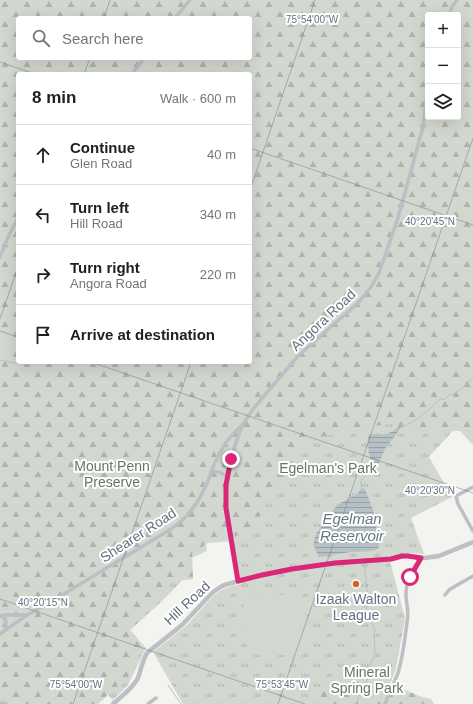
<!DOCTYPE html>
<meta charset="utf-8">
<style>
:root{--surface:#fff;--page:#f2f2f2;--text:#202124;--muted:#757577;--line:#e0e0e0}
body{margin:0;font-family:Helvetica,sans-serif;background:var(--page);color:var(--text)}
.controls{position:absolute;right:12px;top:12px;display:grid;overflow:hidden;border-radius:4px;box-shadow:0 4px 16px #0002}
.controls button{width:36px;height:36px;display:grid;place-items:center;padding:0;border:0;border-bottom:1px solid var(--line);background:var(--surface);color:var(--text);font:20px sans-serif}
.stop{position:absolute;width:12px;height:12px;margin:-9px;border:3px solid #db2777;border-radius:50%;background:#fff}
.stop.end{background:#db2777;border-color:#fff;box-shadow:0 1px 4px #0008}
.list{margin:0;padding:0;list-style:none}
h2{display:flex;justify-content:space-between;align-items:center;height:52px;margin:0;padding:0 16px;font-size:17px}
h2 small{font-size:13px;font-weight:400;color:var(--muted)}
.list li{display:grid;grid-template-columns:26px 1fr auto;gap:12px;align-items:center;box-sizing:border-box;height:60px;padding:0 16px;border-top:1px solid var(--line)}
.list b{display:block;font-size:15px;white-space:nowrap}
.list p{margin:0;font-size:13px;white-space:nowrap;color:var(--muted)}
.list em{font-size:13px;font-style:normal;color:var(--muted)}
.icon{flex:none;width:22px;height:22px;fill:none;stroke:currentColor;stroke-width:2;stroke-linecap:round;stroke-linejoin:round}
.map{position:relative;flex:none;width:473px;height:704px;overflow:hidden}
.search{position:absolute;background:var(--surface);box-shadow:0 4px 16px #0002;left:16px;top:16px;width:236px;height:44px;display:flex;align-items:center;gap:10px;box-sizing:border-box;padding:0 14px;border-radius:4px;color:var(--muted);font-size:15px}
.panel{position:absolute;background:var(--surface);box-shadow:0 4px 16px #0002;left:16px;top:72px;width:236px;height:292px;border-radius:4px}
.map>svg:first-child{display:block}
.grass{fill:url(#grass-tufts);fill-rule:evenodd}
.forest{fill:url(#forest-firs);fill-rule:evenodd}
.pitch{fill:#d2d8cf}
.water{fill:url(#water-rules)}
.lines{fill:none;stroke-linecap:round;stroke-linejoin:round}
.stream{stroke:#b6c1c6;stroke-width:1}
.minor{stroke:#bcbfc3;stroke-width:3.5}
.tertiary{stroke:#bcbfc3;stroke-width:4.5}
.route{stroke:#db2777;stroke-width:5}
.ticks{fill:none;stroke:#64717f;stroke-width:1;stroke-opacity:0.45}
.poi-dot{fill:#db6028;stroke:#fff;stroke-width:1.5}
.labels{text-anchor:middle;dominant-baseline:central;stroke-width:4;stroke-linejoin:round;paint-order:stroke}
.street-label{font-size:14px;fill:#64717f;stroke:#fff}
.park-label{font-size:14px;fill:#657762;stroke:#fff}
.poi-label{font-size:14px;fill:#64717f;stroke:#fff}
.water-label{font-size:15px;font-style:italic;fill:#647984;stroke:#fff}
.ticks-label{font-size:10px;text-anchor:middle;fill:#64717f;stroke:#fff;stroke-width:4;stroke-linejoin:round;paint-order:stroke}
</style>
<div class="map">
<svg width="473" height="704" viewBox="0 0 473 704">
<defs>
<pattern id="grass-tufts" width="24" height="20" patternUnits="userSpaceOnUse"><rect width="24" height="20" fill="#d2d8cf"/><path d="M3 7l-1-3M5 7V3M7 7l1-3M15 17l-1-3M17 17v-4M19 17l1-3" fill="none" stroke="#aeb4ad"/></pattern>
<pattern id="forest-firs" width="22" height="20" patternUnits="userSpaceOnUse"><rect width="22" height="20" fill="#d2d8cf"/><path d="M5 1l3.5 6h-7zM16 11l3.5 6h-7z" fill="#aeb4ad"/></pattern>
<pattern id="water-rules" width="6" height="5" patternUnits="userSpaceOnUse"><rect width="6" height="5" fill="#b6c1c6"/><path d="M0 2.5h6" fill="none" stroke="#98a1a6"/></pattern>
</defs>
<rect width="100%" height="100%" fill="#f3f3ef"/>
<path class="grass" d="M0,0L428,15V117H458L460,423L429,457L452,497L411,518L424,554L411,553L391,556L390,561L405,618L396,669L382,704H183L153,652L187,625L214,595L221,590L232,586L241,584L233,541L206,543L207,551L178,564L181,582L159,604L130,630L146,648L128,685L113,700L95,683L0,704ZM18,18H250V58H18ZM18,74H250V362H18Z"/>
<path class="forest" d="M0,0H473V445L460,431L403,430L394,423L359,428L305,441L247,535L219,536L192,553L193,579L171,582L163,599L130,630L142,646L131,674L98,704H0ZM428,15H458V117H428ZM18,18H250V58H18ZM18,74H250V362H18Z
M347,666L422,697L431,699L434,704H318L317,690L328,680Z"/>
<path class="pitch" d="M5,334C27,334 18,365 0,353V337Z
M271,592L289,597L299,605L308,619L311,630L308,648L306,652L302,655H258L251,653L249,650L244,637L241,621L245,599L254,594Z"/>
<path class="water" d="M398,427H400V429L385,449L378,465H374C368,458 368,446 368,437L370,434C383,435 388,436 398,427Z
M362,488L365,489L373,510L379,541C380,547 378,550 373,551L350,552L319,557L314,546V540L316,534L337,505L357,494Z"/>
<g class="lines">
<path class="stream" d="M0,360L15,363L29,365
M400,428C415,422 429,411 441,398L443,400C445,399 447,397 448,396C451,394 454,394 457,392C460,390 472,380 473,377
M362,490C358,478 365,478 370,470C371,468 372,466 373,464
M168,685L181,704
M357,704L359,695L366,683L369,674V667L375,654V648L374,636L375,631L366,609L368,598L364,563"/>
<path class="minor" d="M449,15L452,7L457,0
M175,18L190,0
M132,74L144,58
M0,257L9,235L18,218
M211,472C217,471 222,472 227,477
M473,487L456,496L458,504L473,531
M238,581L227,517L226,499L227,477L235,445L243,424L253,409L298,356L359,302L371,287L379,273L398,218L423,127L427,95L428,63
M445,595L449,590L452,588L473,576
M0,616L6,615H26
M0,616C7,618 7,623 5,629
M0,634L27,615L49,603L171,529C188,518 199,502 207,483C211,473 214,463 219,454C225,443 232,434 242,425
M0,703L6,704
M148,704L156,698
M385,704C389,694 394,683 398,673C403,657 405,638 407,622C409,613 407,606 406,597C405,582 413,570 421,558"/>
<path class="tertiary" d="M113,704C121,697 133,688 138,678C141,670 142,661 147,653L182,625L213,592L222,586L228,584L262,575L292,569L335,563L391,559L402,556H408L425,558L439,556L473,542"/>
</g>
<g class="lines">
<path class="route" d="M231,459L226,485V508L238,581L262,575L292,569L335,563L391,559L402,556H408L421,558L410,577"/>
</g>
<path class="ticks" d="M104,18L110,0M0,62L35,74M84,74L90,58M250,148L473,225M250,190L315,0M0,319L18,267M0,331L18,337M91,362L473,493M0,599L305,704M73,704L191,362M278,704L473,138"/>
<circle class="poi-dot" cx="356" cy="584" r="4"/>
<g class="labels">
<g class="street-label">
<text transform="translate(323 320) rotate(-43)">Angora Road</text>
<text transform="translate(138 535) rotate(-33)">Shearer Road</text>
<text transform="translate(187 603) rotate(-43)">Hill Road</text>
</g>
<g class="park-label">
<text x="112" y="466">Mount Penn<tspan x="112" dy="16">Preserve</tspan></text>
<text x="328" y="468">Egelman's Park</text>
<text x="367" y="672">Mineral<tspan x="367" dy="16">Spring Park</tspan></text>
</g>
<g class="poi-label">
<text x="356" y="599">Izaak Walton<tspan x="356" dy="16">League</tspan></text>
</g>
<g class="water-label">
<text x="352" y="518">Egelman<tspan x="352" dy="17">Reservoir</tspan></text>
</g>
</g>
<g class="ticks-label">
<text x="312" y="23">75°54'00"W</text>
<text x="430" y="225">40°20'45"N</text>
<text x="430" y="494">40°20'30"N</text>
<text x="43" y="606">40°20'15"N</text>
<text x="76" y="688">75°54'00"W</text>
<text x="282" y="688">75°53'45"W</text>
</g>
</svg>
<div class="controls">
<button>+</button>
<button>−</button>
<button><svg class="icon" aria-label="layers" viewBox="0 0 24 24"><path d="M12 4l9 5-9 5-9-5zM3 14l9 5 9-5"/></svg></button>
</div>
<div class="stop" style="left:410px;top:577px"></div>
<div class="stop end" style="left:231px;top:459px"></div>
<div class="search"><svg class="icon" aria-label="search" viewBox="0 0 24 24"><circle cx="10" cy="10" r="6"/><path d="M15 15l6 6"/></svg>Search here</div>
<section class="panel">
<h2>8 min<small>Walk · 600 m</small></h2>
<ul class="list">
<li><svg class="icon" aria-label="ahead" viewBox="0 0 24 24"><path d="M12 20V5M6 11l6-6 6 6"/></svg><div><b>Continue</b><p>Glen Road</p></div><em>40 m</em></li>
<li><svg class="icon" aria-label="left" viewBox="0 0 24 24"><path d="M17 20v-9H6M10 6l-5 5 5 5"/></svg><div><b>Turn left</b><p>Hill Road</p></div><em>340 m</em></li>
<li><svg class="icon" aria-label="right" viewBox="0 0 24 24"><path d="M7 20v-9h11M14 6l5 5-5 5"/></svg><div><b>Turn right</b><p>Angora Road</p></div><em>220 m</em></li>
<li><svg class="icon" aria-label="arrive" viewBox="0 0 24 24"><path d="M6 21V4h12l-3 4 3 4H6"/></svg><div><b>Arrive at destination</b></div></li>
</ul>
</section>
</div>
